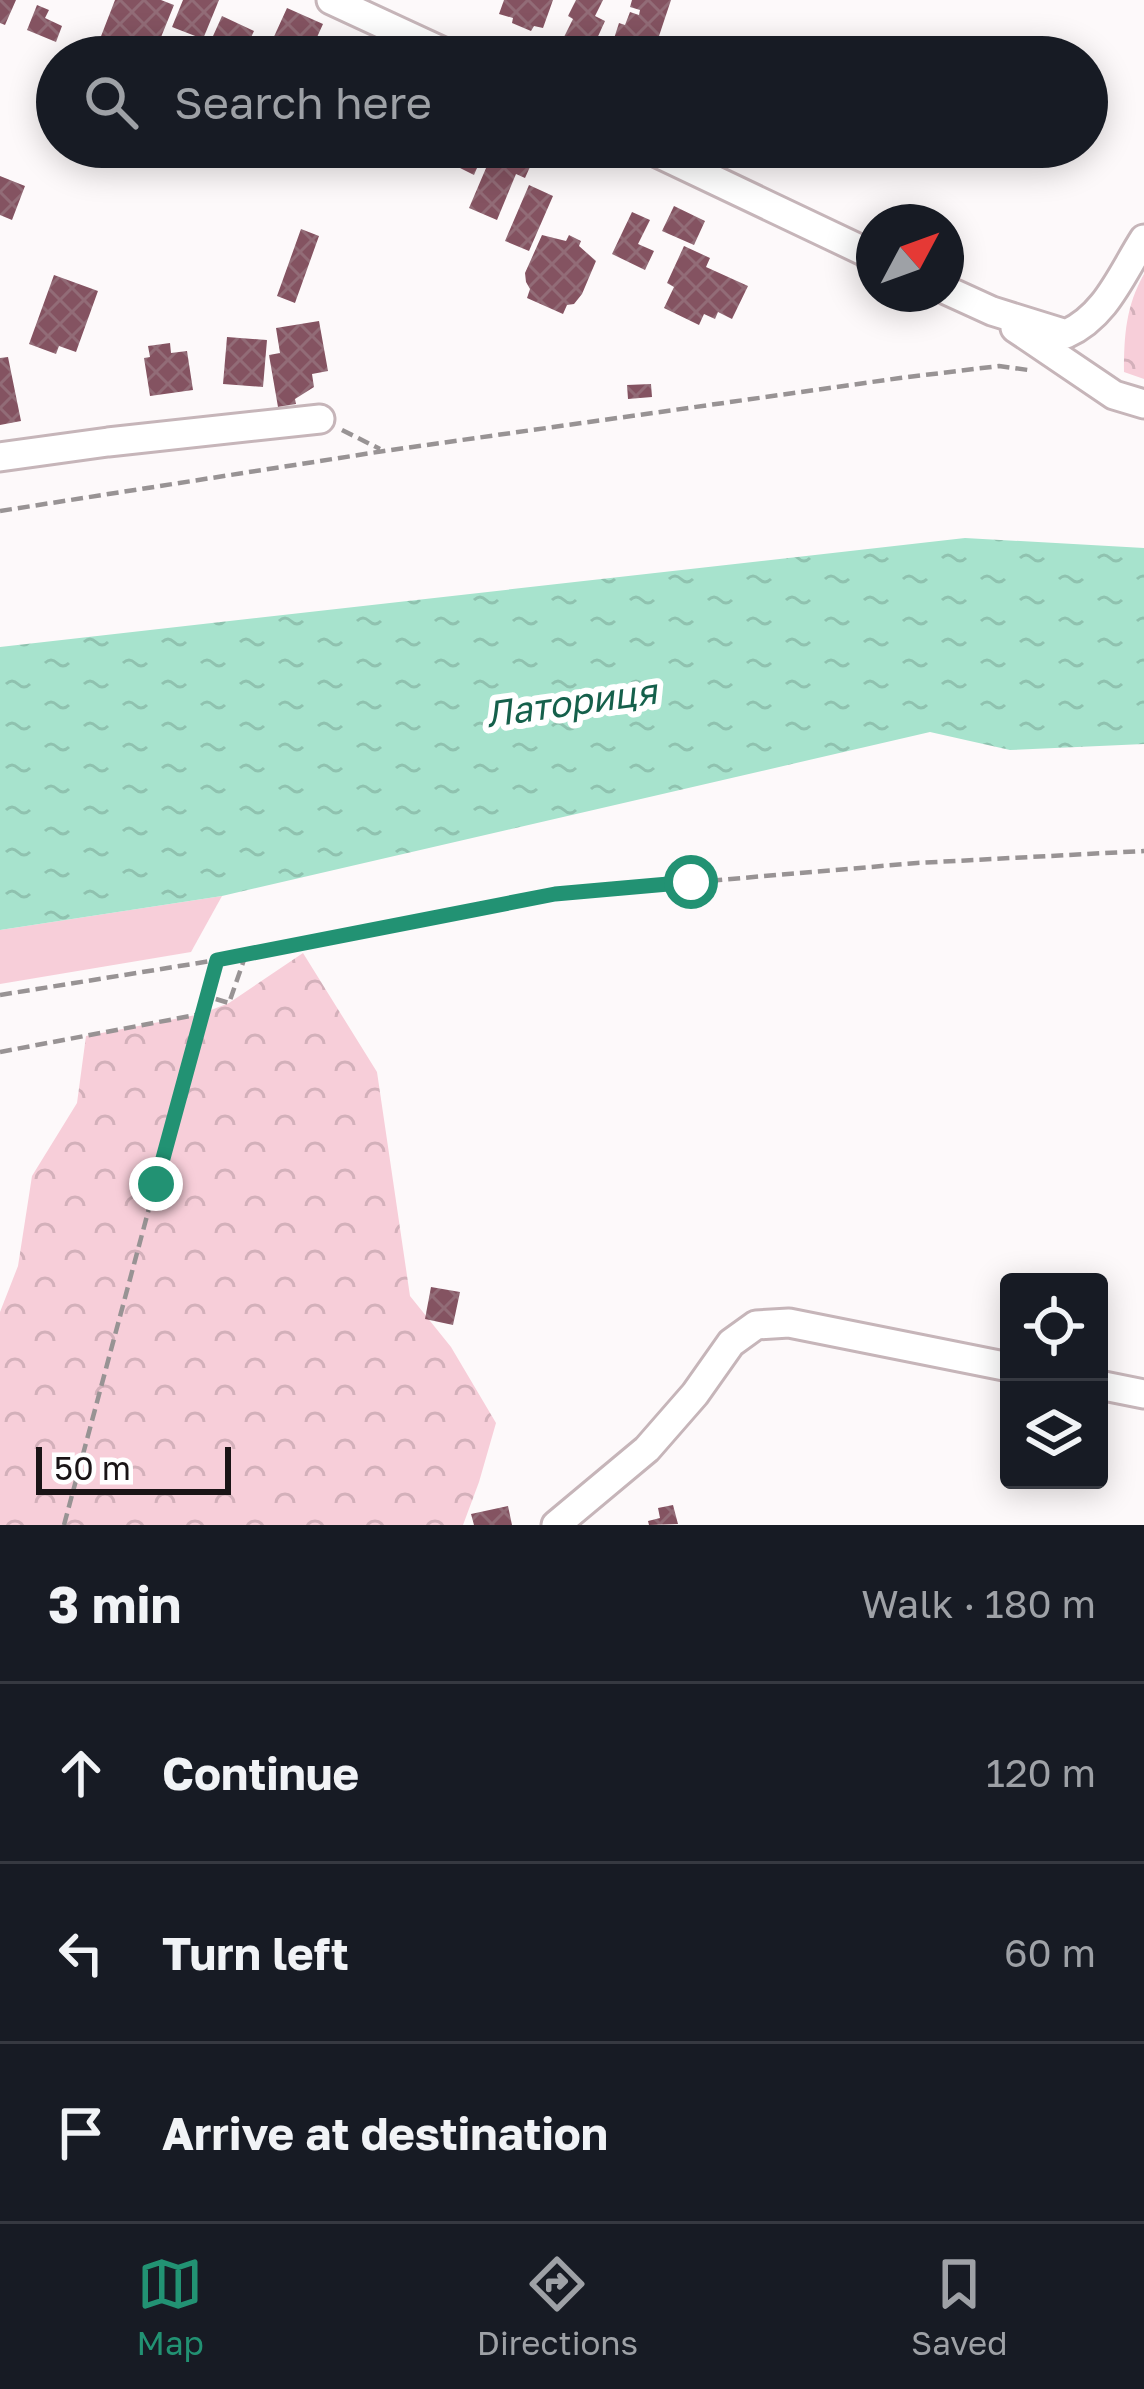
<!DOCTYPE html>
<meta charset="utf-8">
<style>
:root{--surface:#171b24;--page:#242831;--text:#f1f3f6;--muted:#9ea1a6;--line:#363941;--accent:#229273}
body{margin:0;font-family:"Golos Text",sans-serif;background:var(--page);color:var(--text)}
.controls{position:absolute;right:36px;bottom:36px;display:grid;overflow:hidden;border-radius:12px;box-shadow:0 6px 30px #0003}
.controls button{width:108px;height:108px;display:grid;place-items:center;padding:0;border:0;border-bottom:3px solid var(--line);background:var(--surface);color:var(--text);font:60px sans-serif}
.compass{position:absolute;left:856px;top:204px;width:108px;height:108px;border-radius:50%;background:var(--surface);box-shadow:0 6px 30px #0003;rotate:49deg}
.scale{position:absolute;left:36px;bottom:30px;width:195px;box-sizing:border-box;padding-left:12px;border:6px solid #1a1416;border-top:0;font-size:33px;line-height:42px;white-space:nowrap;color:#1a1416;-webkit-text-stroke:9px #fff;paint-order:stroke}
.stop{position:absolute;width:36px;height:36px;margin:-27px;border:9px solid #229273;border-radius:50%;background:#fff}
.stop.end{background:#229273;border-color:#fff;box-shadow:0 3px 12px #0008}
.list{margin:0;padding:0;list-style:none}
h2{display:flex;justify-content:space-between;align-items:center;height:156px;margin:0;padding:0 48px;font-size:51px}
h2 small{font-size:39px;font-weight:400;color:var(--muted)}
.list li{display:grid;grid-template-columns:78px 1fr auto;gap:36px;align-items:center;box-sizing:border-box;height:180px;padding:0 48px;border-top:3px solid var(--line)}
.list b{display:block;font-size:45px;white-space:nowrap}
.list em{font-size:39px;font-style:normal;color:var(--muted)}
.icon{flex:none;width:66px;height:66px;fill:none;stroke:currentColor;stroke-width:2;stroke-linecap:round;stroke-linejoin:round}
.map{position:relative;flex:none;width:1144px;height:1525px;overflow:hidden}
.search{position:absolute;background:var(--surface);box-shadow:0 6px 30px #0003;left:36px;right:36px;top:36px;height:132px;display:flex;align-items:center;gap:30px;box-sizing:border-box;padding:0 42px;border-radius:66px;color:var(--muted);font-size:45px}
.sheet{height:696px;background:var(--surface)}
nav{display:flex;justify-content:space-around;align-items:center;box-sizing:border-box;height:168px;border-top:3px solid var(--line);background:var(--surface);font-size:33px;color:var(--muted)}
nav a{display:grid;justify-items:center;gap:6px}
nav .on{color:var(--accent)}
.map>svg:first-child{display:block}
.green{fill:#f7ced9}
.forest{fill:url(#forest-crowns)}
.water{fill:url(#water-ripples)}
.building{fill:url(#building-cross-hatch)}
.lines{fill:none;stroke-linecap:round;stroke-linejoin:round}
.minor-casing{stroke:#c6b5b9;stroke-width:33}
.path{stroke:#989394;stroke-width:4.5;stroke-dasharray:12 6;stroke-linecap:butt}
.minor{stroke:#fff;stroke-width:27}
.route{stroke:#229273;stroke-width:15}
.labels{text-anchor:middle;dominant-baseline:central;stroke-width:12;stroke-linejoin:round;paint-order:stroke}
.water-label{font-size:36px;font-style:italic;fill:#15604b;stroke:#fff}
</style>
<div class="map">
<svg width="1144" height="1525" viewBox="0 0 1144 1525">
<defs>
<pattern id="forest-crowns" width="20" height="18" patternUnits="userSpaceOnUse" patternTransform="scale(3)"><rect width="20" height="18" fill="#f7ced9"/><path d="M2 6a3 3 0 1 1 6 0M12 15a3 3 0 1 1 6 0" fill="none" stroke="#d3b0ba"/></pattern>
<pattern id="water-ripples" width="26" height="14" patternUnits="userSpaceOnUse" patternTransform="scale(3)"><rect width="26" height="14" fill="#a7e3cd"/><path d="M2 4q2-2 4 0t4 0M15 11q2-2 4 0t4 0" fill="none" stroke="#8fc2af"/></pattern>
<pattern id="building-cross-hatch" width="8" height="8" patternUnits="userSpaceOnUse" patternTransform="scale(3)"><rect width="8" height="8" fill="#845361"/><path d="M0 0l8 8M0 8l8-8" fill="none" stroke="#926c77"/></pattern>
</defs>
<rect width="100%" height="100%" fill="#fdf9fa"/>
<path class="green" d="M222,896L191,952L0,984V930Z"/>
<path class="forest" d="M1144,274V379L1124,372C1124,335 1126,306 1144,274Z
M303,953L377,1072L410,1296L451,1347L496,1423L479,1482L463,1525H0V1312L18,1266L32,1176L77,1103L86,1036L201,1014L229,1003Z"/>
<path class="water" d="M965,538L1144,548V744L1010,750L930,732L222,896L0,930V647Z"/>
<path class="building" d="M0,0H16L5,25L0,23Z
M115,0H161L174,5L153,57H93Z
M183,0H219L203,39L172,27Z
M504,0H553L543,28L534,26L531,31L512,23L513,18L499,14Z
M576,0H603L595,16L605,21L590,54L562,41L573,19L568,16Z
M632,0H671L652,57H608L619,23L625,25L630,12L639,15L640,10L630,7Z
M37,5L49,10L45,18L62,26L56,42L27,30Z
M287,8L323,24L308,57H283L286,48L272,41Z
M222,16L254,31L242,57H236L209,45Z
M353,39L376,49L373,57H344Z
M448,147H486L474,175L454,165L460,152Z
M495,147H539L525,178L516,174L497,220L469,208Z
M0,176L25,186L12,220L0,215Z
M529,185L553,196L529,251L505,241Z
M674,206L705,221L694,245L662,231Z
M632,212L650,220L638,244L654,251L645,270L612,254Z
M301,229L319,236L295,303L277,296Z
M542,235L566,241L569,235L581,241L579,246L596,261L582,294L574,304L567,305L563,314L527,298L530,289L526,282L525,273Z
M684,246L710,258L706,267L748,286L732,319L718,312L715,319L704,314L699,325L664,308L674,287L667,283Z
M54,275L98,291L76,352L59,346L56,354L29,344Z
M319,321L328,371L312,374L314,387L295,399L296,404L278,407L269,355L280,353L276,328Z
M227,337L267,340L263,387L223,384Z
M170,343L171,353L187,351L193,390L150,396L144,358L150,357L148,346Z
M8,357L21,421L0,425V358Z
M651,384L652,397L628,399L627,385Z
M431,1287L460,1292L453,1325L425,1319Z
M673,1505L678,1524L649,1525L648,1521L660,1518L658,1508Z
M508,1506L512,1525H474L471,1514Z"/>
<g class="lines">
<g class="minor-casing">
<path id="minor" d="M331,0L454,57
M645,147L874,256
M946,290L992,311L1066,334C1106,316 1121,275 1144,239
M1015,328L1114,395L1144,404
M0,457L108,442L320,419
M1099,1385L1144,1394
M556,1525L647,1449L695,1394L731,1343L756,1325L789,1323L1009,1367"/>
</g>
<path class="path" d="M342,430L380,449
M0,511L384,451L900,378L999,366L1028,370
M0,995L217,960L555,894L917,863L1144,851
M207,995L217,960
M0,1052L201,1014
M64,1525L206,996L229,1003L246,954"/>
<use href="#minor" class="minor"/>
</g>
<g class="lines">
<path class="route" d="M156,1184L217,960L555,894L691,882"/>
</g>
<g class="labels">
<g class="water-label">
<text transform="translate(571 702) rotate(-8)">Латориця</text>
</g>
</g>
</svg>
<div class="controls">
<button><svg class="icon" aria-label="locate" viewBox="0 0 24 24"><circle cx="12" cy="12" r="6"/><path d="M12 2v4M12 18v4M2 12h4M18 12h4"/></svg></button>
<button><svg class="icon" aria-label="layers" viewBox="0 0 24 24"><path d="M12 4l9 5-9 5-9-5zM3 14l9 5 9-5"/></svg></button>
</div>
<svg class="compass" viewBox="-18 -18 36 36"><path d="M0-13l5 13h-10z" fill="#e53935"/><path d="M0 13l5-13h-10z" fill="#9ea1a6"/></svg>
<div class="scale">50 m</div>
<div class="stop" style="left:691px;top:882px"></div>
<div class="stop end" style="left:156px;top:1184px"></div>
<div class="search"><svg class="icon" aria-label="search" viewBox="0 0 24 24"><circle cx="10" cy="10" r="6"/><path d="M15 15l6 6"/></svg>Search here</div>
</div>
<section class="sheet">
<h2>3 min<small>Walk · 180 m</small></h2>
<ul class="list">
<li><svg class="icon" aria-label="ahead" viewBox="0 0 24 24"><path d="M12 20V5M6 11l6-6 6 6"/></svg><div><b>Continue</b></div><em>120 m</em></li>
<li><svg class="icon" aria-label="left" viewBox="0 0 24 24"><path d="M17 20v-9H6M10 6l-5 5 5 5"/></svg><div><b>Turn left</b></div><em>60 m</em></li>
<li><svg class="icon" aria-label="arrive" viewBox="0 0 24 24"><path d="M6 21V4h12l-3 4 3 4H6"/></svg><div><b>Arrive at destination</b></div></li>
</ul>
</section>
<nav>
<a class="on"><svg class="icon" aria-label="map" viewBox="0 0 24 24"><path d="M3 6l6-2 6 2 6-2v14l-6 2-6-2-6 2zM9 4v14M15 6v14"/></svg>Map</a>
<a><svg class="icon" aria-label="directions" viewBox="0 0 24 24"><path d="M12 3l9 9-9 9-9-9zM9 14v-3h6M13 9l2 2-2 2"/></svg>Directions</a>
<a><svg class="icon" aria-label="saved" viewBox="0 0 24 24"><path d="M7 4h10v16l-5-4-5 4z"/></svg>Saved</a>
</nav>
